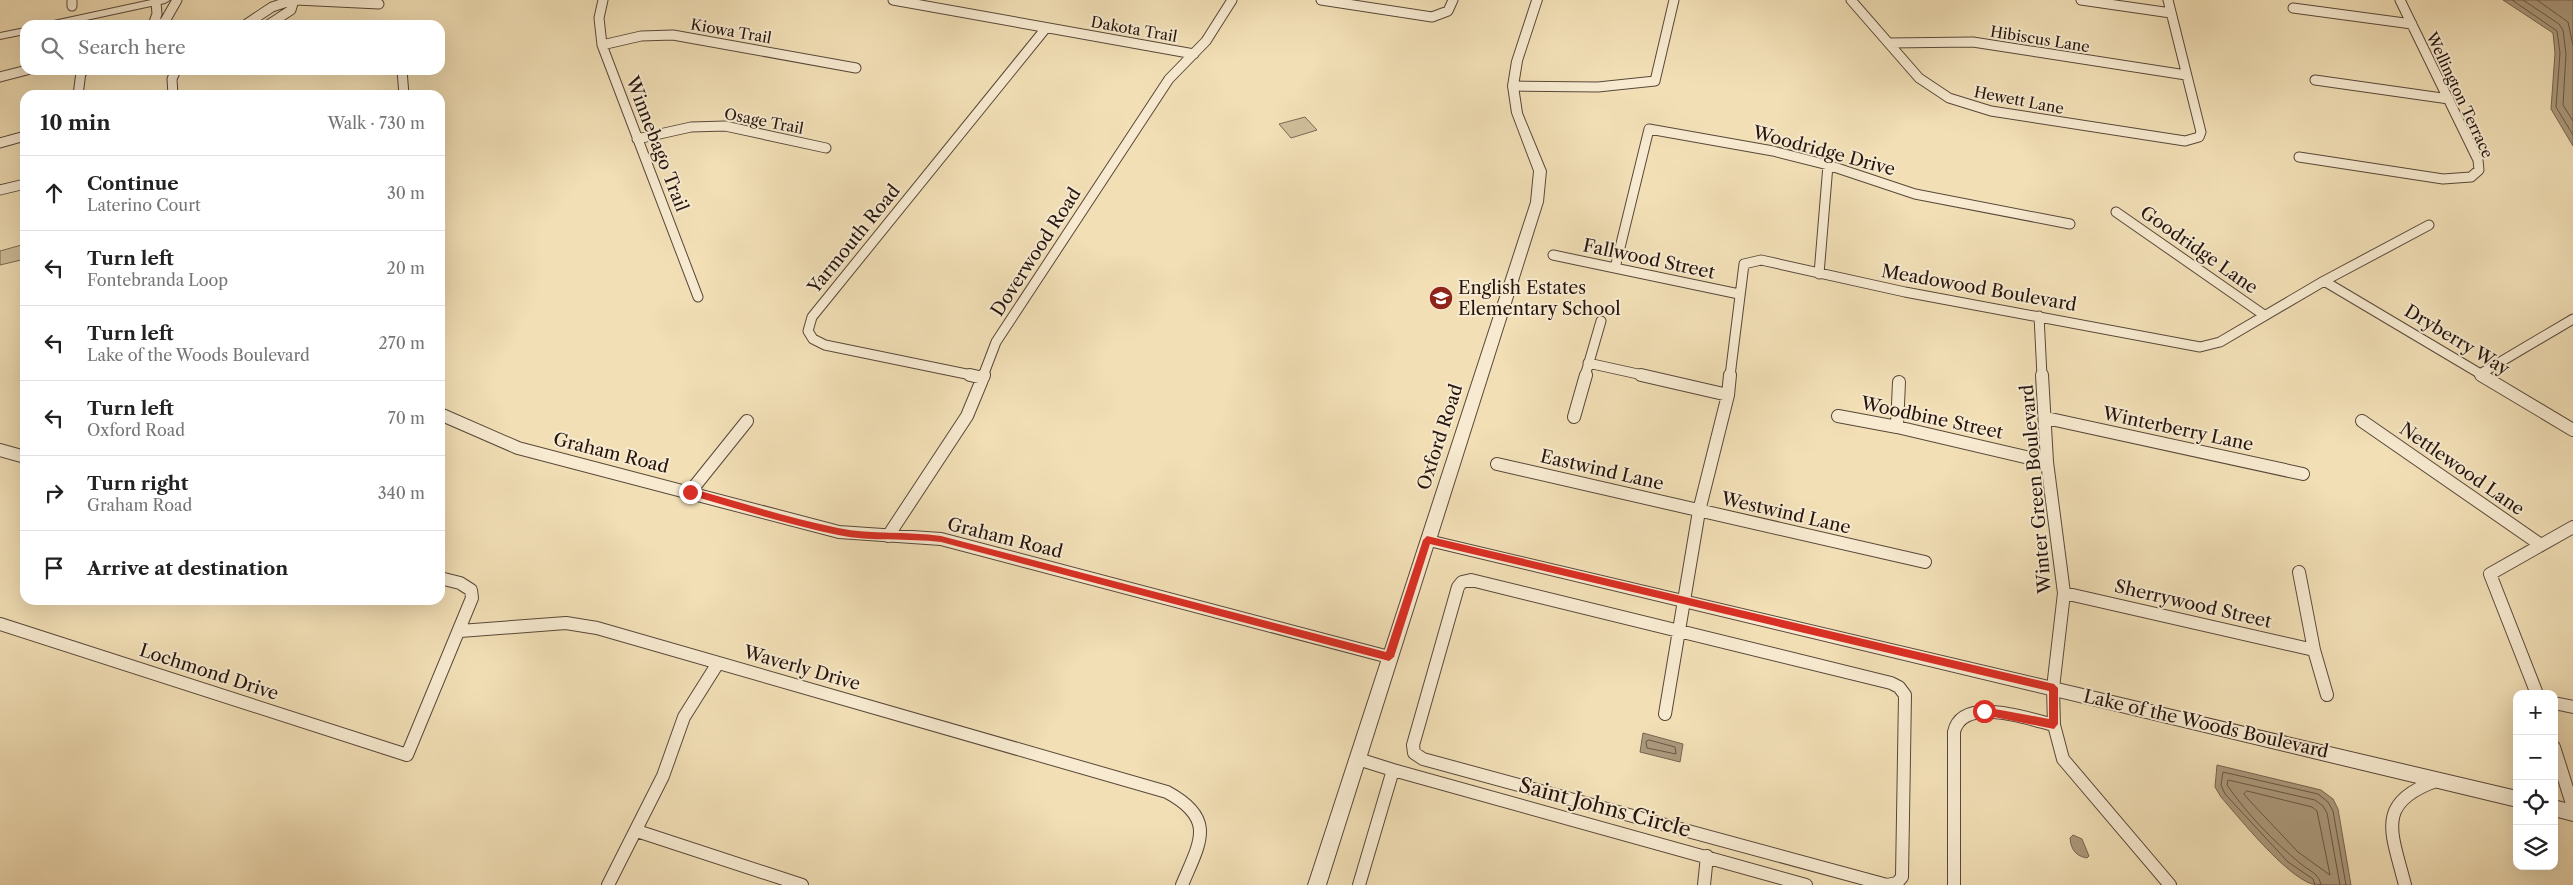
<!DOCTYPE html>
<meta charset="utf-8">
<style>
:root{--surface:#fff;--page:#f6f6f6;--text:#222;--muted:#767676;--line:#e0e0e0}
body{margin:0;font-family:"Libre Caslon Text",serif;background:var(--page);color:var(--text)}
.controls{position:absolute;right:15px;bottom:15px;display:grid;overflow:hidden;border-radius:10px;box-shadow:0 5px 20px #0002}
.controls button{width:45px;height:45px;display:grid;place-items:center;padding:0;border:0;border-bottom:1px solid var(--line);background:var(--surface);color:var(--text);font:25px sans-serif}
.stop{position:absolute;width:15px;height:15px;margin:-11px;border:4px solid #d93025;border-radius:50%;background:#fff}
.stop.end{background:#d93025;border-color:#fff;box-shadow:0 1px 5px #0008}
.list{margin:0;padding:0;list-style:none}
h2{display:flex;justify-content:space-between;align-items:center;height:65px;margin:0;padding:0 20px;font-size:21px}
h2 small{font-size:16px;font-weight:400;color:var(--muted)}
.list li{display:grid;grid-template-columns:32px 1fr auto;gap:15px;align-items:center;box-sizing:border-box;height:75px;padding:0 20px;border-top:1px solid var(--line)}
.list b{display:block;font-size:19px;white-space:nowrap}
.list p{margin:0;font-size:16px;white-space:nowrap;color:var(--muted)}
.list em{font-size:16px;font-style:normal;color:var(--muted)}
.icon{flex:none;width:28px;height:28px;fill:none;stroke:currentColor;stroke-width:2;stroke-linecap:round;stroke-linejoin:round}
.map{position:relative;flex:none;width:2573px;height:885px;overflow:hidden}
.search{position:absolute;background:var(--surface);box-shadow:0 5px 20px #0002;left:20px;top:20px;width:425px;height:55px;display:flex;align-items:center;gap:12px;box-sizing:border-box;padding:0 18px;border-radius:15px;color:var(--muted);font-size:19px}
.panel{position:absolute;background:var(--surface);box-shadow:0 5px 20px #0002;left:20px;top:90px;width:425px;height:515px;border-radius:15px}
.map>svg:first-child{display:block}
.green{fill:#cfbd9a;stroke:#7a6954}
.water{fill:#ac9a7d;stroke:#766551}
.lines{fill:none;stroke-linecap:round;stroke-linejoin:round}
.shore{stroke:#685846;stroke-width:1}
.minor-far1-casing{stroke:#584839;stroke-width:11}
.minor-casing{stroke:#584839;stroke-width:14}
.tertiary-casing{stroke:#584839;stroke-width:2}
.minor-far1{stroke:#f7ead0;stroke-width:9}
.minor{stroke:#f7ead0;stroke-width:12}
.tertiary{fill:#f7ead0;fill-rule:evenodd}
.route{fill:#d93025}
.labels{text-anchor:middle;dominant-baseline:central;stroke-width:4;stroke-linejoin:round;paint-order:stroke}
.far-street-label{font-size:15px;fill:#25150f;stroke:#f7ead0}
.street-label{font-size:18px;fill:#25150f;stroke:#f7ead0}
.poi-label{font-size:18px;fill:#25150f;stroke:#f7ead0;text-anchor:start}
.near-street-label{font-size:21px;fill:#25150f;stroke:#f7ead0}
</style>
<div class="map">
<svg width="2573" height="885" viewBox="0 0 2573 885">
<rect width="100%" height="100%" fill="#f2dfb6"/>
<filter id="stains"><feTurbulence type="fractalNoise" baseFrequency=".004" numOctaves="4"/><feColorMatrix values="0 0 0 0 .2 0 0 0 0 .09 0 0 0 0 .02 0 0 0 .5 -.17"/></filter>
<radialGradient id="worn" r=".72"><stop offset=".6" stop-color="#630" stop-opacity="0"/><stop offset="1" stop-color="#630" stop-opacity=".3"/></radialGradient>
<path class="green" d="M1305,117L1317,130L1291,138L1279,124Z
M25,244V259L0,265V251Z"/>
<path class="water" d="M2503,0H2573V146L2551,109L2555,53L2553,33Z
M1643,733L1683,744L1680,762L1640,752Z
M2217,765L2321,790L2333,799L2338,809L2351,885C2339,885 2323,885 2312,884C2285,875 2241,820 2221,797L2215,787Z
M2073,835L2082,839L2089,856L2087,858C2076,856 2071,850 2070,838Z"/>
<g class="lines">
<path class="shore" d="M2512,0L2557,31L2560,53L2556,107L2573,135
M2523,0L2559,24L2563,30L2566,54L2563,105L2573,121
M2537,0L2568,22L2573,45
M1649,740L1675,747L1676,754L1647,748L1646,742Z
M2247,791L2312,807L2317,811L2330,875L2298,852L2248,799L2244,794Z
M2315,885L2313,879L2288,862L2225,794L2221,785L2223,772L2318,794L2328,802L2333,811L2346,885
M2321,885C2319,873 2309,871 2301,864C2273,841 2247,814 2227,785L2228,780L2315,800L2323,806L2327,813L2340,885"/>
<g class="minor-far1-casing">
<path id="minor-far1" d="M72,0V6
M296,0L379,4
M603,0L599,18L602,45L698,297
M893,0L1194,54
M1321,0L1432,17L1448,11L1453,0
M1851,0L1919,78L1949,98L1991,111L2185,141L2199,137L2201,132L2168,0
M2081,0L2171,13
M2293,8L2412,24
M153,25L157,14L156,2
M160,25L165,21L177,0
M245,25L272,7L293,0
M268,25L291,10L294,0
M1889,43L1973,42L2186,75
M602,45L641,36L673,35L856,68
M402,70L404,95
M0,77L27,70
M2315,80L2449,99
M1513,86L1598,87L1655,81L1674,0
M78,95L81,72L85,70
M173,95L172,79L176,70
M637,139L691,127L725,126L826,148
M0,143L25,136
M2299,157L2443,179L2471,177L2479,170L2478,160L2400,0
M0,190L25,184
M2116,212L2264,315
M1553,255L1739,294
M1615,268L1649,129L1773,151L1828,165L1915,194L2070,224
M1819,274L1828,165
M2324,281L2484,376
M2039,316L2042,376
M1588,363L1647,376
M2480,374L2573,319
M976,376L825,345L813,339L808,331L812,317L1046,28
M983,376L996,342L1169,79L1206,41L1232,0
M1585,376L1601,321
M1730,376L1744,264L1761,260L1905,292L2200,347L2220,342L2324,281L2429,225"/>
</g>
<g class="minor-casing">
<path id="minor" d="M970,375L983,378
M1641,375L1728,395
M2042,375L2047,462L2064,593L2053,688L2054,725L2063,759L2170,885
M2481,375L2573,430
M440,414L518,448L839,532L941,539L1389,657
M1838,416L1897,427L2047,462
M1574,417L1586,375
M2046,418L2303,474
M2362,421L2541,545
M1897,427L1899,382
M0,450L25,457
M1497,464L1925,562
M690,492L747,421
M888,536L967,416L984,375
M2299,572L2314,650L2327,695
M1471,580L1891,683L1899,687L1905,695L1902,877L1897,883L1887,885L1423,759L1414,753L1413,745L1458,587L1462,582Z
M2064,593L2314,650
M0,624L407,755L472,598L471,590L460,583L440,578
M460,631L566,623L597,628L1167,792C1217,819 1200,842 1182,885
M2537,694L2490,574L2573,527
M2554,703L2573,707
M1665,714L1699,511L1728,395L1730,375
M2554,747L2573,807
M1358,759L1393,770
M637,831L802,885
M608,885L663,776L684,717L718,663
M1359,885L1393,770L1806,885
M1704,885L1707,856
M1954,885V732C1962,695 2029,719 2054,725
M2405,885C2392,833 2374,803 2436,781"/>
</g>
<g class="tertiary-casing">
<path id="tertiary" d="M151,0H170L165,3L63,25H44L49,22Z
M1532,0H1542L1522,61L1518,86L1522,113L1546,171L1543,202L1437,537L2517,791V807L1433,547L1326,885H1308L1531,202L1534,171L1512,113L1508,86L1512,61Z
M25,28V34L0,39V33Z
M2554,800L2573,805V821L2554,816Z"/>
</g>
<use href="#minor-far1" class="minor-far1"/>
<use href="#minor" class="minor"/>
<use href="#tertiary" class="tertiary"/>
</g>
<path class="route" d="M690,488C739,502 788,518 838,528C872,535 907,531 941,536L1386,652L1423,540L1427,536L2054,684L2058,688V724L2054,729L1984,715L1979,711L1984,707L2049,719V691L1430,544L1394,657L1389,661L941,542C907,538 872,542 838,535C790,525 734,508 687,494L686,492Z"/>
<defs>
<g id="school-disc" transform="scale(1.25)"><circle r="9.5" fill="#8f2418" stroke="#f7ead0"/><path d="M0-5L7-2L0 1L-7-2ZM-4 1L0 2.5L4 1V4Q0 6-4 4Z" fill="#fff"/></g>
</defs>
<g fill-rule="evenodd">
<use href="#school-disc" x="1441" y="298"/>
</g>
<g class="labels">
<g class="far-street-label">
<text transform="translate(1134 29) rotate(10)">Dakota Trail</text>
<text transform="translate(731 31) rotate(10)">Kiowa Trail</text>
<text transform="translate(2040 39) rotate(9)">Hibiscus Lane</text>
<text transform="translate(2460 95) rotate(65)">Wellington Terrace</text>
<text transform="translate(2019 100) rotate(11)">Hewett Lane</text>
<text transform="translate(764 121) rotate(11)">Osage Trail</text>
</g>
<g class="street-label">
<text transform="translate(657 144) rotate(69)">Winnebago Trail</text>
<text transform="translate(1824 151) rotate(15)">Woodridge Drive</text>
<text transform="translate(854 239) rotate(-51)">Yarmouth Road</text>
<text transform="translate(2199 250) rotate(35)">Goodridge Lane</text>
<text transform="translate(1036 252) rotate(-57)">Doverwood Road</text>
<text transform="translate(1649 259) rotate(12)">Fallwood Street</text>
<text transform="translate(1979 288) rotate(10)">Meadowood Boulevard</text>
<text transform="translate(2457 340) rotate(31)">Dryberry Way</text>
<text transform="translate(1932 418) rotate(12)">Woodbine Street</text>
<text transform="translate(2178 429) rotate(12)">Winterberry Lane</text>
<text transform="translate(1440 437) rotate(-72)">Oxford Road</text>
<text transform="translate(611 453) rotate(14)">Graham Road</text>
<text transform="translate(2462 469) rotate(35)">Nettlewood Lane</text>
<text transform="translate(1602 470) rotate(13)">Eastwind Lane</text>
<text transform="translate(2036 489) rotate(-95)">Winter Green Boulevard</text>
<text transform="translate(1786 513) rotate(13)">Westwind Lane</text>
<text transform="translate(1005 538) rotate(14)">Graham Road</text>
<text transform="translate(2193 604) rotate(13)">Sherrywood Street</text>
<text transform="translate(802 668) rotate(16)">Waverly Drive</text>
<text transform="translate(209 672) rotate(18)">Lochmond Drive</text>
<text transform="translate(2206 724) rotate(13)">Lake of the Woods Boulevard</text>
</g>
<g class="poi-label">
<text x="1458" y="288">English Estates<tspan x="1458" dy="21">Elementary School</tspan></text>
</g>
<g class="near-street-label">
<text transform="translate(1605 807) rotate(15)">Saint Johns Circle</text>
</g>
</g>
<rect width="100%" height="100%" filter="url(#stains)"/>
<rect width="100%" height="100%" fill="url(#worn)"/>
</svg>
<div class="controls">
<button>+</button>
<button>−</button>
<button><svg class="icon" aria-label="locate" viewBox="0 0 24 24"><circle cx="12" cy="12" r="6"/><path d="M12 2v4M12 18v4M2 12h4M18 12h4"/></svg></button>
<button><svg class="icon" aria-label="layers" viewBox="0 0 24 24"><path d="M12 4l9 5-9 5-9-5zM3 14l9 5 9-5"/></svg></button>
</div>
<div class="stop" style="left:1984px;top:711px"></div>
<div class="stop end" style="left:690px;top:492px"></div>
<div class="search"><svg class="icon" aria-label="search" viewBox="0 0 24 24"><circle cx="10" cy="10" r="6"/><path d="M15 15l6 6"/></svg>Search here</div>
<section class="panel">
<h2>10 min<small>Walk · 730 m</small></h2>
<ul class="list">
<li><svg class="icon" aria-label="ahead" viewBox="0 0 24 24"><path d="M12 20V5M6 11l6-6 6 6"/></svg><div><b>Continue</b><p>Laterino Court</p></div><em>30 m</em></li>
<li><svg class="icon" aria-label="left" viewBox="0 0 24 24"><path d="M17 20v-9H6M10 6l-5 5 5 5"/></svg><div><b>Turn left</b><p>Fontebranda Loop</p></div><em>20 m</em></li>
<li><svg class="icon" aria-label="left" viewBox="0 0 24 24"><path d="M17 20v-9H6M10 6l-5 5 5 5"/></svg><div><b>Turn left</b><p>Lake of the Woods Boulevard</p></div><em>270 m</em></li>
<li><svg class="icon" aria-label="left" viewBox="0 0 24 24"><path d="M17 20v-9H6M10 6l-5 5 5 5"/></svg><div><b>Turn left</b><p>Oxford Road</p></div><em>70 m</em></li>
<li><svg class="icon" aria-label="right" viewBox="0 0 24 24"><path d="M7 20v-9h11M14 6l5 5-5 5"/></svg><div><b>Turn right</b><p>Graham Road</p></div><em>340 m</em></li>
<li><svg class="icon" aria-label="arrive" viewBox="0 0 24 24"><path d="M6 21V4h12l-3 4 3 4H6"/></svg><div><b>Arrive at destination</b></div></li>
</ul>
</section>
</div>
